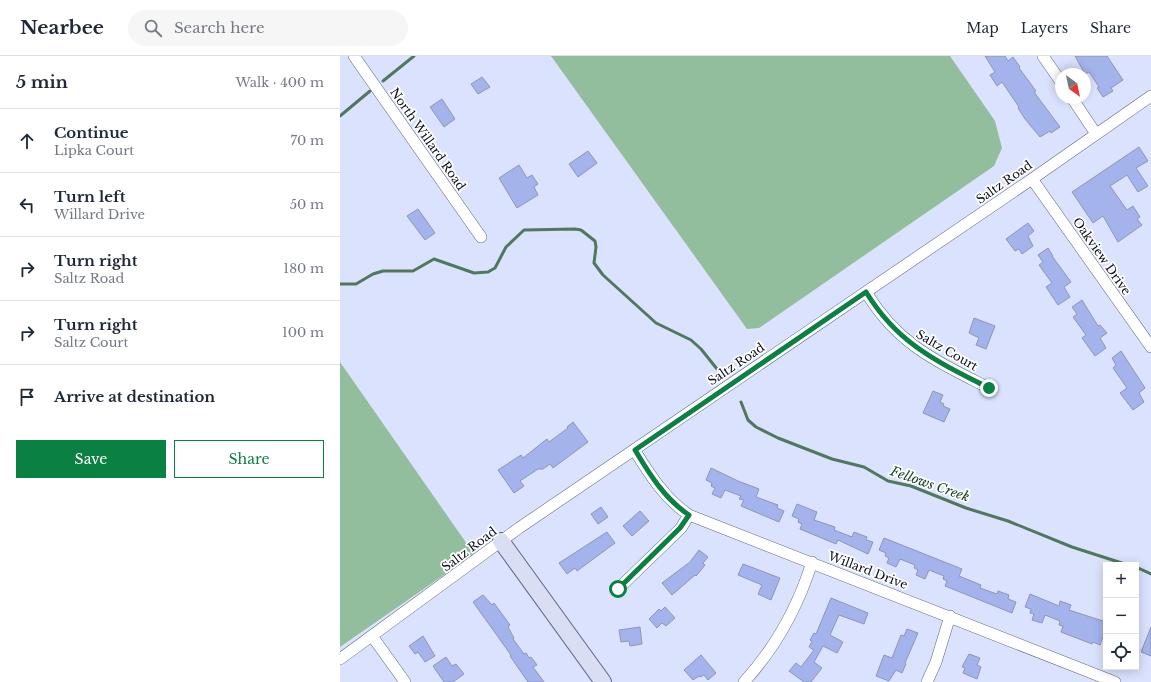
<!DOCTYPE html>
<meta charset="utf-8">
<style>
:root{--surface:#fff;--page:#f6f6f7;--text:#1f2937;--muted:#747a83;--line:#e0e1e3;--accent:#0b8043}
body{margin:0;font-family:"Libre Baskerville",serif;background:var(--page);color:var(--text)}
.controls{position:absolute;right:12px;bottom:12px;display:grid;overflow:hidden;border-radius:0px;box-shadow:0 2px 10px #0003}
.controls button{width:36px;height:36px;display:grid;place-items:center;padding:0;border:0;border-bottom:1px solid var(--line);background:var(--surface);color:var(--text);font:20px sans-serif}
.compass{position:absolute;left:715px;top:12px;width:36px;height:36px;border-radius:50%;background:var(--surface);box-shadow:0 2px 10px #0003;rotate:147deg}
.stop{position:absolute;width:12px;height:12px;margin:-9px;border:3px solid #0b8043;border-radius:50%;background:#fff}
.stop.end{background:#0b8043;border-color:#fff;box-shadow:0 1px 4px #0008}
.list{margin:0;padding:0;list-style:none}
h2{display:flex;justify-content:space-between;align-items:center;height:52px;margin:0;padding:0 16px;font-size:17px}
h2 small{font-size:13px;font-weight:400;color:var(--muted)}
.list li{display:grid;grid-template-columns:26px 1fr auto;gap:12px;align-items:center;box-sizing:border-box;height:64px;padding:0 16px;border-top:1px solid var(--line)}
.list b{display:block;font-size:15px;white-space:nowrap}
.list p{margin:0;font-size:13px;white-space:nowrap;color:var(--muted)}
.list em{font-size:13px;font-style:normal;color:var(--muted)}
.actions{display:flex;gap:8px;padding:12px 16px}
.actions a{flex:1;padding:9px 0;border:1px solid var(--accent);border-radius:0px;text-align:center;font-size:14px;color:var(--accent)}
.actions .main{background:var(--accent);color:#fff}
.icon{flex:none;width:22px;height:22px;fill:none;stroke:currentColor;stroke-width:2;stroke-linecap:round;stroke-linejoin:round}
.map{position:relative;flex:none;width:811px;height:626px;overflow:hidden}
header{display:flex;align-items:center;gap:24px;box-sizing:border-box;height:56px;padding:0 20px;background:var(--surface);border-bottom:1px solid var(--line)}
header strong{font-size:19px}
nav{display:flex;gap:22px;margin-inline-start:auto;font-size:14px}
.search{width:280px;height:36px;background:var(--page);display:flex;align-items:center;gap:10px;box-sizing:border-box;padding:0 14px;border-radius:22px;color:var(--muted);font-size:15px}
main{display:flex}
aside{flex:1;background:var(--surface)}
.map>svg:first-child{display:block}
.green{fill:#93be9d}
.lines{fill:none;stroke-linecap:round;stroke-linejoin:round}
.stream{stroke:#50785e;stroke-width:3}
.building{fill:#a4b3ec;stroke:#8d96b5}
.street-casing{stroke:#5e6682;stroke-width:12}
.secondary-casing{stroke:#5e6682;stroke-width:18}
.street{stroke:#fff;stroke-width:11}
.secondary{stroke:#dadef5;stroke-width:16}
.route{stroke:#0b8043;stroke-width:5}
.labels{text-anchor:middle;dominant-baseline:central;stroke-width:3.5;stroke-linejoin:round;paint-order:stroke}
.street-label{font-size:12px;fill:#0e111c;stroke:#fff}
.water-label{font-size:13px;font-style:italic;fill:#164125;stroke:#fff}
</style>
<header>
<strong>Nearbee</strong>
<div class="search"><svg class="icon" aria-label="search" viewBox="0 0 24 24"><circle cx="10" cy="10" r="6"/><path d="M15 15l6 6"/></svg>Search here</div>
<nav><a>Map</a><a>Layers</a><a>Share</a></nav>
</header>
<main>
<aside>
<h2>5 min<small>Walk · 400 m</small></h2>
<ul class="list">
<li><svg class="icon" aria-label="ahead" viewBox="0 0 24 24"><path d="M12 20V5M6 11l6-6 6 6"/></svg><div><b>Continue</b><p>Lipka Court</p></div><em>70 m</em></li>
<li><svg class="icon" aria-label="left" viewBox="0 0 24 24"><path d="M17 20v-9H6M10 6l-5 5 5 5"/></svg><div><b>Turn left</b><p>Willard Drive</p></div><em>50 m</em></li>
<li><svg class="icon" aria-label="right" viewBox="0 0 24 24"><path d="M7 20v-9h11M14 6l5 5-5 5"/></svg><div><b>Turn right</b><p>Saltz Road</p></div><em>180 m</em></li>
<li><svg class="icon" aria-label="right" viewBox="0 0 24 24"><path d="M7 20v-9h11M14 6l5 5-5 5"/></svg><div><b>Turn right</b><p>Saltz Court</p></div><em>100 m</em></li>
<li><svg class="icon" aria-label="arrive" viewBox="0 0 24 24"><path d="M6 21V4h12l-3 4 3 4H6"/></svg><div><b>Arrive at destination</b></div></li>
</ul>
<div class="actions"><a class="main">Save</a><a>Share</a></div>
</aside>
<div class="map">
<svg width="811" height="626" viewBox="0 0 811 626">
<rect width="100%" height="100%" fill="#dbe2fd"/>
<path class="green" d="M211,0H610L655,65L662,92L654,110L419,272L407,273Z
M0,306L134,498L0,591Z"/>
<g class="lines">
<path class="stream" d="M43,25L74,0
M0,60L30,35
M0,228H16L33,218L43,215H73L94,203L134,217L148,216L155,212L166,191L184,174L235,173L241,174L255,185L256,191L254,207L263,219L316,267L351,284L361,293L377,313
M401,346L408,364L416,371L438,382L492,403L524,411L548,425L571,430L626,452L668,465L732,491L788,509
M796,511L811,518"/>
</g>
<path class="building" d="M645,0H665L668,5L673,1L680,11L679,12L696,35L694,36L720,71L711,77L710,75L700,81L685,63L678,52L679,51L662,26L657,30L650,19L655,16Z
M735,0H767L783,24L771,32L773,35L763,41L757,32L759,31L749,16L745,18Z
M142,21L150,31L138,38L131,28Z
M102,43L115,63L104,71L90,51Z
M799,91L808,105L796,112L808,130L798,136L787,119L770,130L787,154L793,150L800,161L797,163L802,169L778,186L763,160L753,167L732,136Z
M248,95L257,107L238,121L229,108Z
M179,109L187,122L192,119L198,128L194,131L198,139L177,152L159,122Z
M78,153L95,177L85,184L67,160Z
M688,167L694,175L688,180L693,190L682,198L679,193L675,195L666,183Z
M708,192L713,200H712L731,226L724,231L730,241L718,249L706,231L712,227L699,209L703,206L698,199Z
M742,244L758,270L760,269L767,277L760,282L766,292L755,300L742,282L746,279L733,261L737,258L732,251Z
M634,262L655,270L646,293L636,289L639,282L629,277Z
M781,295L805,332L799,337L804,346L793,354L780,337L787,332L773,312L776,309L772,302Z
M593,335L603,339L600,346L604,348L603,350L610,353L604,366L583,357Z
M233,366L248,386L213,412L210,408L203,413H198L180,425L184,430L174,437L158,414L181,399L183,402L207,383L209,386L228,372L227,371Z
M371,412L398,425L419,433L416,441L438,449L437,452L444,455L439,466L401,450L404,444L399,443L401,440L385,434L381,442L372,438L375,432L371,430L372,427L366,424Z
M457,448L477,456L474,464L495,471L494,474L512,481L514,476L527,481L526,484L533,486L528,498L498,484L496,488L460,473L462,468L458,466L459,463L452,460Z
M261,451L268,461L258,468L251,458Z
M300,455L309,465L292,480L283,470Z
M267,476L275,487L237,515L235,512L227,518L219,507Z
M544,482L622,513L619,520L641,529L640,532L657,538L658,535L669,539L668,543L676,546L672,557L605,530L607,525L603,523L604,520L589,514L585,523L576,519L578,514L574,512L575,509L560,503L556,511L547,507L549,502L545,500L546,497L539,494Z
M359,494L368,501L363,507L365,509L356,520L355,519L332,539L322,527L350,506Z
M403,508L440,522L431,544L418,538L422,529L398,519Z
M690,538L719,550L720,545L731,549L729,554L766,566V573L760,589L753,586L752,588L721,576L723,570L719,569L720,565L705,559L702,567L692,564L694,558L690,557L691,553L685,551Z
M143,539L152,549L154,547L170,569L168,571L174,582L173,583L184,598L186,597L189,602L191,601L197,609L193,611L204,626H188L170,600L171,599L133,546Z
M491,542L528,557L524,568L499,559L490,579L503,586L497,597L483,590L474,606L482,612L471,626H464L449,615L456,607L461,611L474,594L469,591L472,585L470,584L474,577L476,578Z
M325,551L335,562L326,570L322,567L317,572L309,563L319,553L321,555Z
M300,571L302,588L290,590L289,585L281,586L279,574Z
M811,571V600L801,596Z
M567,573L578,577L565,607L566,608L562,617L556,614L549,625L536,620L544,599L552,602L561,579L564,580Z
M83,580L95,600L85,606L78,596L75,598L69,590Z
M629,598L640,602L637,609L641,611L637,623L623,617L625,612L622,611Z
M361,599L376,617L368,624L364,619L360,621L359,620L353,624L344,614Z
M106,601L112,610L116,608L124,618L113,626H104L93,610Z"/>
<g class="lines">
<g class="street-casing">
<path id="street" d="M14,0L141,181
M703,0L721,26
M732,42L756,78
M692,123L811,291
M526,236C557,288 596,305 649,332
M295,395C310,419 325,443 349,459L775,626
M278,533L341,472L349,459
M32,580L65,626
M0,603L179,472L692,123L811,40
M404,626C436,591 458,551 472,506
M587,626L596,606L610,560"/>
</g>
<g class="secondary-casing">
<path id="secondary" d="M161,485L263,626"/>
</g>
<use href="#street" class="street"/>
<use href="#secondary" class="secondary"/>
</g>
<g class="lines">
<path class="route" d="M278,533L340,472L349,459C325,443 310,419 295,394L526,236C558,288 596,305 649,332"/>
</g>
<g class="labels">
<g class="street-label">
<text transform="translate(88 83) rotate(55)">North Willard Road</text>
<text transform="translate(664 126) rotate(-35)">Saltz Road</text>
<text transform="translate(762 200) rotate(55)">Oakview Drive</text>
<text transform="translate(607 294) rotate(30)">Saltz Court</text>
<text transform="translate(396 308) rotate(-34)">Saltz Road</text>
<text transform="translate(129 493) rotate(-37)">Saltz Road</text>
<text transform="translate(528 514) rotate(21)">Willard Drive</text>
</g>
<g class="water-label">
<text transform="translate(590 428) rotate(19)">Fellows Creek</text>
</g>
</g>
</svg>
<div class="controls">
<button>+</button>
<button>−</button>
<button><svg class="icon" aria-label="locate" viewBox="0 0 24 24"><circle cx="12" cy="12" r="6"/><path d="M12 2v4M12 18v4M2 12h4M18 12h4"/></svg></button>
</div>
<svg class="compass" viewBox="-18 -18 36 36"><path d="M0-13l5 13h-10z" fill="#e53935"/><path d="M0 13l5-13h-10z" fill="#747a83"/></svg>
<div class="stop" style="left:278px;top:533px"></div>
<div class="stop end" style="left:649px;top:332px"></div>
</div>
</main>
